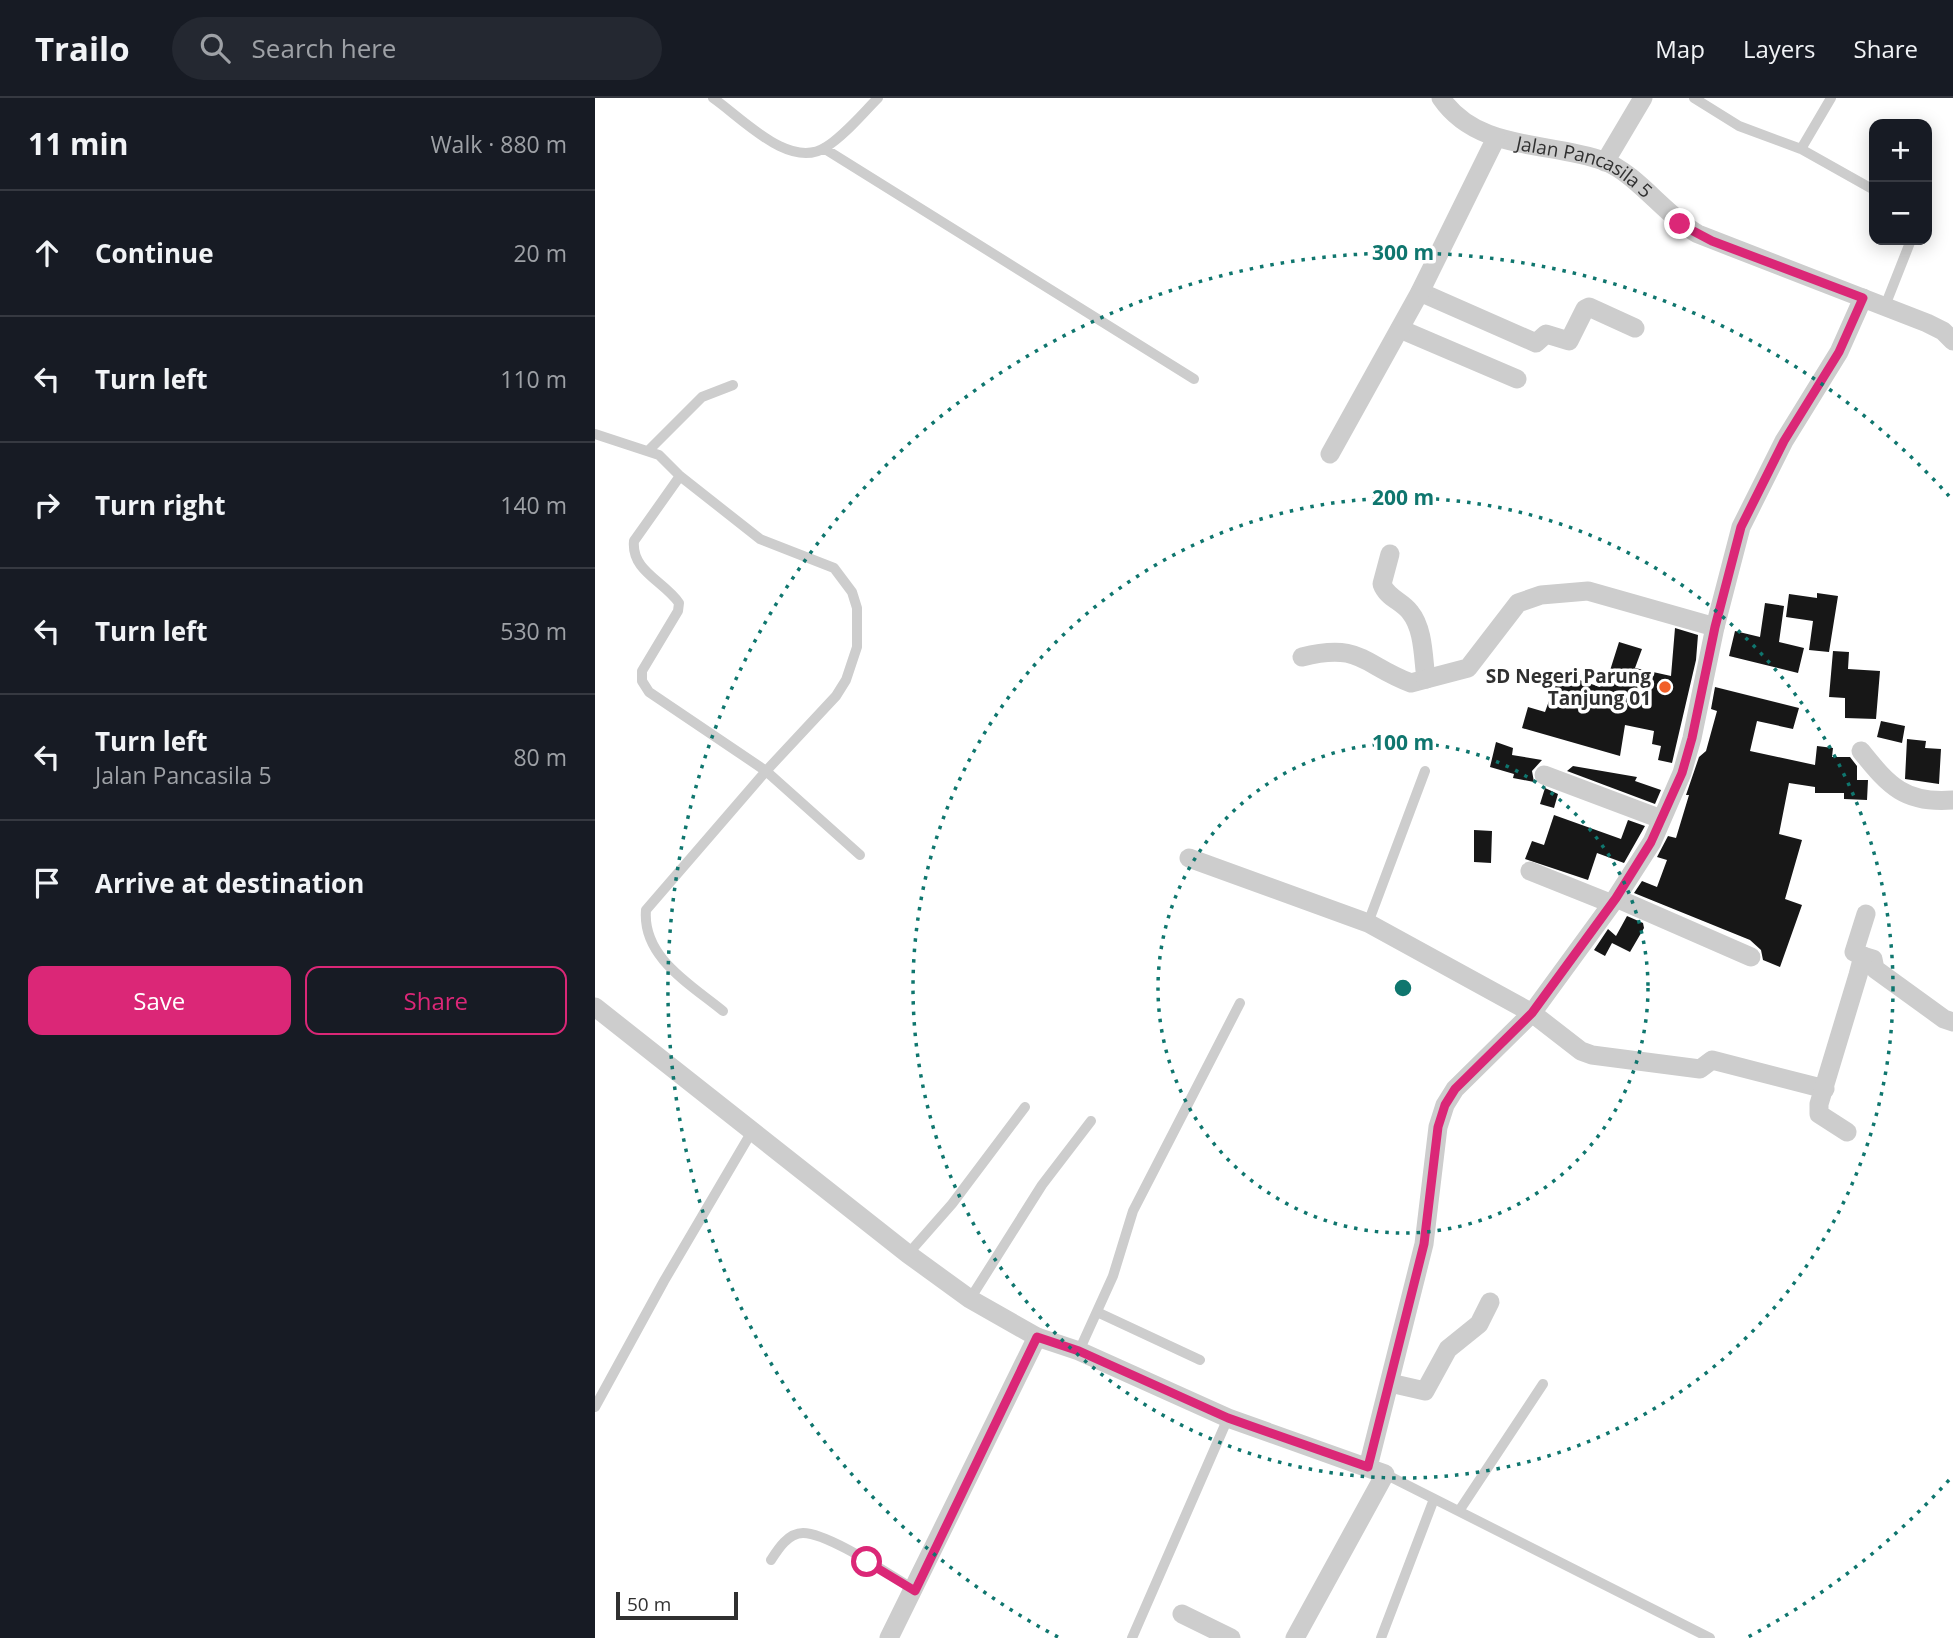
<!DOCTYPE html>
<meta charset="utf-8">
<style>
:root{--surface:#171b24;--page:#242831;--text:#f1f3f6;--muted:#9ea1a6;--line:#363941;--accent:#db2777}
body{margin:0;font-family:"Open Sans",sans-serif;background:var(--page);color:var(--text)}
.controls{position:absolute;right:21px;top:21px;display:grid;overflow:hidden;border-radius:14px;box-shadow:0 4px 18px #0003}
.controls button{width:63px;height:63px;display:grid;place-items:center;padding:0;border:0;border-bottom:2px solid var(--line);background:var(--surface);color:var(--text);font:35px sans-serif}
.scale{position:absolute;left:21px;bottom:18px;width:122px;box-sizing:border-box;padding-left:7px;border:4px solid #303030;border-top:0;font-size:19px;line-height:24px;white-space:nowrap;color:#303030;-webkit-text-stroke:5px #fff;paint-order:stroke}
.stop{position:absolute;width:21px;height:21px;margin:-16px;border:5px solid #db2777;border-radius:50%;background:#fff}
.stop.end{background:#db2777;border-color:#fff;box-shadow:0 2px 7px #0008}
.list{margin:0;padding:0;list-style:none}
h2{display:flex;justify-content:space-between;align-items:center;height:91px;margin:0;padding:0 28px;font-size:30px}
h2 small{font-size:23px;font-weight:400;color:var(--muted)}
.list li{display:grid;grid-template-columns:46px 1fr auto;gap:21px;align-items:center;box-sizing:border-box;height:126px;padding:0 28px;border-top:2px solid var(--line)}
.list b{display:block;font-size:26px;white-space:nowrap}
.list p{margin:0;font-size:23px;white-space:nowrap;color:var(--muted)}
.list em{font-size:23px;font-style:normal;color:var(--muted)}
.actions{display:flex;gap:14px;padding:21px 28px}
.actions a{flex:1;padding:16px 0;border:2px solid var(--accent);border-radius:14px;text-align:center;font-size:24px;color:var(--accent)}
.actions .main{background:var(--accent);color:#fff}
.icon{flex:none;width:38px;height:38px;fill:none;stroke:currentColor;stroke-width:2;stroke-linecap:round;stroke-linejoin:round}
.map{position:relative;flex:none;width:1358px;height:1540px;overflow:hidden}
header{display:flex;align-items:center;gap:42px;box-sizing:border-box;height:98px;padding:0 35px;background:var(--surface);border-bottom:2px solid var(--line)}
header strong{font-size:33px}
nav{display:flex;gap:38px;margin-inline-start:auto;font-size:24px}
.search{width:490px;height:63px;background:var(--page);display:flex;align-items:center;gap:18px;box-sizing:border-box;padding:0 24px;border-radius:38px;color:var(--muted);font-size:26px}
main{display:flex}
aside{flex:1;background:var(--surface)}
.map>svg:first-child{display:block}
.building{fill:#171717}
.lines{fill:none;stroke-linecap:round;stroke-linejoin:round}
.lane{stroke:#cdcdcd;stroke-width:10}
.street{stroke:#cdcdcd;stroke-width:19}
.route{stroke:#db2777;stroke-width:9}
.ring{fill:none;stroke:#0f766e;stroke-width:3.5;stroke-dasharray:3.5 7}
.poi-dot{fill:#f15f29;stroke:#fff;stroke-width:2.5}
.labels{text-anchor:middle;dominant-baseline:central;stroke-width:7;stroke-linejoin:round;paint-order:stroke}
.street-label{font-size:19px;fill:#303030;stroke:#fff}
.poi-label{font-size:19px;font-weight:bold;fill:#303030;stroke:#fff;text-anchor:end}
.centre{fill:#0f766e;stroke:#fff;stroke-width:3.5}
.ring-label{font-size:21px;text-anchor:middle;font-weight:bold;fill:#0f766e;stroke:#fff;stroke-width:7;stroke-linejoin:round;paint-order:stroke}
</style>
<header>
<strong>Trailo</strong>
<div class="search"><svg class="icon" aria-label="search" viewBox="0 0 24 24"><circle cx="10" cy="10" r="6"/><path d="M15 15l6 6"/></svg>Search here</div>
<nav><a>Map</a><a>Layers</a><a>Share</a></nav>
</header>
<main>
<aside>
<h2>11 min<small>Walk · 880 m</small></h2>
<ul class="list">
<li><svg class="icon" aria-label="ahead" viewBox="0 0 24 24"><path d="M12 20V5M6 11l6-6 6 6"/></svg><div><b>Continue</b></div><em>20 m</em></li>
<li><svg class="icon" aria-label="left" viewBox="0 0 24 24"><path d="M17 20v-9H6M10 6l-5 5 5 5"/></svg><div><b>Turn left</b></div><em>110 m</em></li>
<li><svg class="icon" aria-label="right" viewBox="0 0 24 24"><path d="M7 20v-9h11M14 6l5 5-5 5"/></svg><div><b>Turn right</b></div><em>140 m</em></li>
<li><svg class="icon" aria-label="left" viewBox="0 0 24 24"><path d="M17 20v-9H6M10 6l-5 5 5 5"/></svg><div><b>Turn left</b></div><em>530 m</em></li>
<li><svg class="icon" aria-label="left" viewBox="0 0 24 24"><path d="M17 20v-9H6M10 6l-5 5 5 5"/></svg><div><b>Turn left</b><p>Jalan Pancasila 5</p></div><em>80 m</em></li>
<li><svg class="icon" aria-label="arrive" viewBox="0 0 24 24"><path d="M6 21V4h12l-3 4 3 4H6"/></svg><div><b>Arrive at destination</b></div></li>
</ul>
<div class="actions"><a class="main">Save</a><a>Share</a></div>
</aside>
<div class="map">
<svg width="1358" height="1540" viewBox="0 0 1358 1540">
<rect width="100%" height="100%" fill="#fff"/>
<path class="building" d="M1222,495L1243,498L1234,554L1214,552L1218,523L1191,519L1194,496L1222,500Z
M1170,505L1189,508L1184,544L1209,550L1203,575L1134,558L1140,533L1165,539Z
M1080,530L1103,537L1101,562L1077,665L1063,662L1066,648L1057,646L1059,633L1030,627L1025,658L927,630L933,609L950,614L964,575L1005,589L1006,581L1012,582L1024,544L1047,551L1040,570L1076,578Z
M1238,553L1254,554L1253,571L1285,573L1281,621L1250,620V600L1234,599Z
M1120,589L1204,610L1198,631L1162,623L1155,653L1220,667L1222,648L1238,650L1237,659H1255L1262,668V682H1273L1272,702L1249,701V695H1220V689L1194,685L1184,736L1207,742L1190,801L1207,807L1185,869L1168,862L1166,852L1155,842L1039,795L1047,783L1062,789L1072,762L1062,759L1073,738L1081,740L1094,697H1091L1104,659L1111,653L1122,613L1116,611Z
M1286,623L1310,628L1307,645L1282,639Z
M1312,641L1331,643L1330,650L1346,651L1344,686L1310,681Z
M901,644L918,650L917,657L947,662L937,673L939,684L918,680L919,676L895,669Z
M978,668L1042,679L1040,683L1066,692L1060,706L972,673Z
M950,690L963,696L959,710L945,706Z
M959,717L1026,741L1033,722L1050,728L1029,765L1002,755L993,782L930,761L937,743L949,747Z
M879,732L897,733L896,765L879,764Z
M1032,818L1048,825L1049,830L1035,854L1017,845L1010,858L999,852L1013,831L1021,838Z"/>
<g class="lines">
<path class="lane" d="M118,0C147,20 195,73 231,49C250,37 267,16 283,0
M1099,0L1144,28L1206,51L1236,0
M230,51L599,281
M1206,51L1279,92
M1290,208L1316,142
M0,336L64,357L85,378L165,441L239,470L257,494L262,510V549L251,582L241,598L171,673L51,812C47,859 95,886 128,913
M53,353L107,299L138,287
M85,378L39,443C36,473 69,483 84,505L83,513L47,573V583L54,594L171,673L265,757
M773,825L830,673
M313,1156L357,1106L430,1009
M375,1201L447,1087L496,1023
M502,1214L605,1262
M484,1253L518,1178L538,1113L645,905
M0,1309L69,1183L156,1035
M790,1376L1115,1540
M864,1413L948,1286
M176,1462C183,1451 193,1435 208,1435C234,1435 296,1478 320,1492
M537,1540L633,1320
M786,1540L839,1401"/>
<g class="street">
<path id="s1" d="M846,0C883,54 954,43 1009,63C1042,76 1070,117 1103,136L1332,225L1348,233L1358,243"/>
<path d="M1010,64L1048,0"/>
<path d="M825,194L941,245L951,236L974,243L990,211L994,209L1040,230"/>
<path d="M805,231L922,281"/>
<path d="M735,356L825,194L901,40"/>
<path d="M707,559C766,544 768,567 816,585L831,581C828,560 829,531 815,514C807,503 792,500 787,486L795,456"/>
<path d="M831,581L873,570L923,505L946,497L993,493L1120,529"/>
<path d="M1266,653C1294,688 1310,706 1358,702"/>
<path d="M949,677L1066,721"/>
<path d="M594,760L773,825L937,915L986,953L997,957L1105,971L1117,962L1230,991"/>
<path d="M935,773L1015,805"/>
<path d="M1021,800L1156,859"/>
<path d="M1268,858L1278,861L1280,871L1349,921L1358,924"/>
<path d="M0,909L313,1156L375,1201L442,1239L294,1540"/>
<path d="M1252,1034L1224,1016V1006L1263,877L1268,858L1259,854L1271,816"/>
<path d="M442,1239L484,1253L633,1320L790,1376L700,1540"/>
<path d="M795,1285L830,1293L853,1251L884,1226L895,1204"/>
<path d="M773,1369L829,1146L843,1029L850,1007L860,991L937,915L1021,800L1057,744L1087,675L1097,640L1120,529L1146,429L1189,343L1244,254L1268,200"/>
<path d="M587,1516L636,1540"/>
</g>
</g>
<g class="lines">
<path class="route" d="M272,1464L320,1493L442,1239L484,1253L633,1320L773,1369L829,1146L843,1029L850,1007L860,991L937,915L1021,800L1056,744L1087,675L1097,640L1120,529L1146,429L1189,343L1244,254L1268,200L1117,143L1085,126"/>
</g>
<g class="ring">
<circle cx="808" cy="890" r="245"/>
<circle cx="808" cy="890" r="490"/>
<path d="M1354 1382A735 735 0 0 1 1153 1539M463 1539A735 735 0 1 1 1354 398"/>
</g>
<circle class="poi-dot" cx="1070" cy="589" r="7"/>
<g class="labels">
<g class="street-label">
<text stroke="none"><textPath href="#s1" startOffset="163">Jalan Pancasila 5</textPath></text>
</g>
<g class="poi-label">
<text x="1056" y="578">SD Negeri Parung<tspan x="1056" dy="22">Tanjung 01</tspan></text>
</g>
</g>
<circle cx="808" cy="890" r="10" class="centre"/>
<g class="ring-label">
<text x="808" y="162">300 m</text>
<text x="808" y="407">200 m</text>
<text x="808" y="652">100 m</text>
</g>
</svg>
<div class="controls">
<button>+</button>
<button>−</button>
</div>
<div class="scale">50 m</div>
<div class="stop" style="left:272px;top:1464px"></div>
<div class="stop end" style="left:1085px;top:126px"></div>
</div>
</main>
